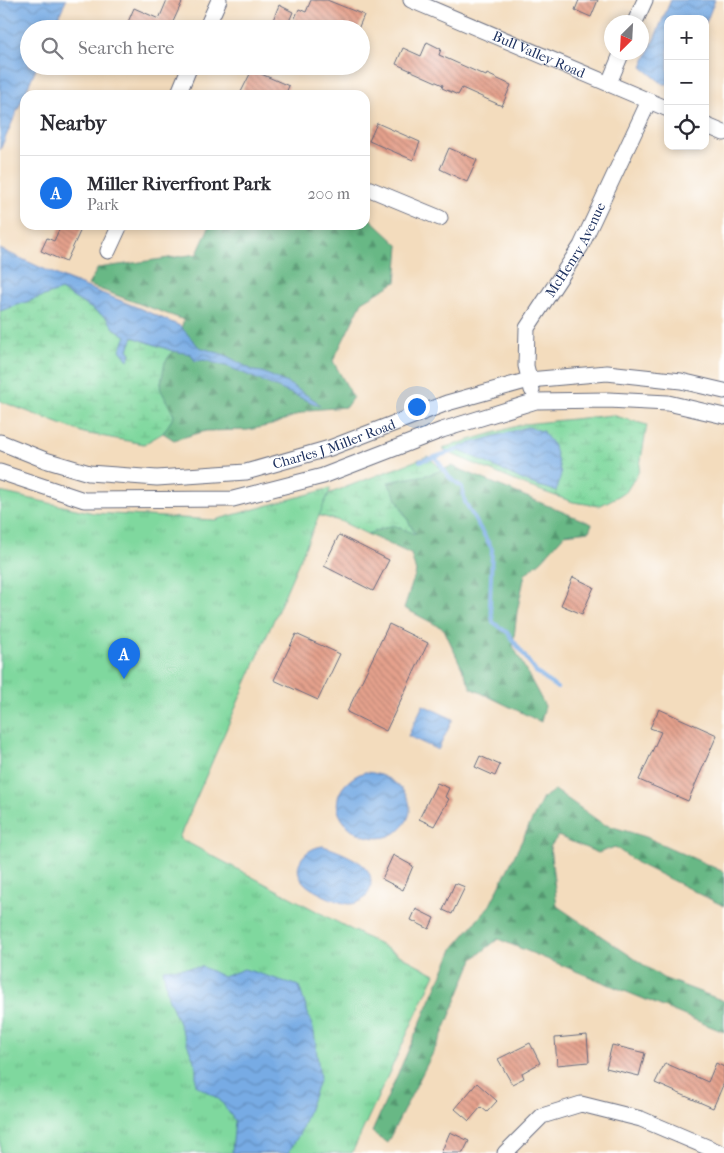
<!DOCTYPE html>
<meta charset="utf-8">
<style>
:root{--surface:#fff;--page:#f7f7f7;--text:#2b2b33;--muted:#7c7c81;--line:#e1e1e2;--accent:#1a73e8}
body{margin:0;font-family:"IM FELL French Canon",serif;background:var(--page);color:var(--text)}
.controls{position:absolute;right:15px;top:15px;display:grid;overflow:hidden;border-radius:10px;box-shadow:0 2px 8px #0003}
.controls button{width:45px;height:45px;display:grid;place-items:center;padding:0;border:0;border-bottom:1px solid var(--line);background:var(--surface);color:var(--text);font:25px sans-serif}
.compass{position:absolute;left:604px;top:15px;width:45px;height:45px;border-radius:50%;background:var(--surface);box-shadow:0 2px 8px #0003;rotate:204deg}
.you{position:absolute;left:416px;top:406px;width:18px;height:18px;margin:-12px;border:4px solid #fff;border-radius:50%;background:#1a73e8;box-shadow:0 0 0 8px #1a73e833}
.badge{display:grid;place-items:center;width:32px;height:32px;border-radius:50%;background:var(--accent);color:#fff;font-size:16px;font-weight:700}
.pin{position:absolute;translate:-50% -41px;filter:drop-shadow(0 1px 2px #0008)}
.pin::after{content:'';position:absolute;top:26px;width:18px;height:15px;background:inherit;clip-path:polygon(0 0,100% 0,50% 100%)}
.list{margin:0;padding:0;list-style:none}
h2{display:flex;justify-content:space-between;align-items:center;height:65px;margin:0;padding:0 20px;font-size:21px}
h2 small{font-size:16px;font-weight:400;color:var(--muted)}
.list li{display:grid;grid-template-columns:32px 1fr auto;gap:15px;align-items:center;box-sizing:border-box;height:75px;padding:0 20px;border-top:1px solid var(--line)}
.list b{display:block;font-size:19px;white-space:nowrap}
.list p{margin:0;font-size:16px;white-space:nowrap;color:var(--muted)}
.list em{font-size:16px;font-style:normal;color:var(--muted)}
.icon{flex:none;width:28px;height:28px;fill:none;stroke:currentColor;stroke-width:2;stroke-linecap:round;stroke-linejoin:round}
.map{position:relative;flex:none;width:724px;height:1153px;overflow:hidden}
.search{position:absolute;background:var(--surface);box-shadow:0 2px 8px #0003;left:20px;top:20px;width:350px;height:55px;display:flex;align-items:center;gap:12px;box-sizing:border-box;padding:0 18px;border-radius:28px;color:var(--muted);font-size:19px}
.panel{position:absolute;background:var(--surface);box-shadow:0 2px 8px #0003;left:20px;top:90px;width:350px;height:140px;border-radius:15px}
.map>svg:first-child{display:block}
.forest{fill:url(#forest-firs);stroke:#417472}
.wetland{fill:url(#wetland-marsh);stroke:#4d847e}
.park{fill:url(#park-tufts);stroke:#4d847e}
.water{fill:url(#water-waves);stroke:#496da1}
.lines{fill:none;stroke-linecap:round;stroke-linejoin:round}
.stream{stroke:#77abe4;stroke-width:4}
.building{fill:url(#building-back-hatch)}
.minor-casing{stroke:#676c7f;stroke-width:17}
.minor{stroke:#fff;stroke-width:15}
.labels{text-anchor:middle;dominant-baseline:central;stroke-width:5;stroke-linejoin:round;paint-order:stroke}
.street-label{font-size:14px;fill:#1b2f5e;stroke:#fff}
</style>
<div class="map">
<svg width="724" height="1153" viewBox="0 0 724 1153">
<defs>
<pattern id="forest-firs" width="22" height="20" patternUnits="userSpaceOnUse" patternTransform="scale(1.25)"><rect width="22" height="20" fill="#67b885"/><path d="M5 1l3.5 6h-7zM16 11l3.5 6h-7z" fill="#549670"/></pattern>
<pattern id="wetland-marsh" width="20" height="14" patternUnits="userSpaceOnUse" patternTransform="scale(1.25)"><rect width="20" height="14" fill="#7fd89e"/><path d="M1 5h8M5 5V1M11 12h8M15 12V8" fill="none" stroke="#6dba8a"/></pattern>
<pattern id="park-tufts" width="24" height="20" patternUnits="userSpaceOnUse" patternTransform="scale(1.25)"><rect width="24" height="20" fill="#7fd89e"/><path d="M3 7l-1-3M5 7V3M7 7l1-3M15 17l-1-3M17 17v-4M19 17l1-3" fill="none" stroke="#6dba8a"/></pattern>
<pattern id="water-waves" width="16" height="10" patternUnits="userSpaceOnUse" patternTransform="scale(1.25)"><rect width="16" height="10" fill="#77abe4"/><path d="M0 5q4-4 8 0t8 0" fill="none" stroke="#618cbc"/></pattern>
<pattern id="building-back-hatch" width="6" height="6" patternUnits="userSpaceOnUse" patternTransform="scale(1.25)"><rect width="6" height="6" fill="#e5a18c"/><path d="M-1 5l2 2M0 0l6 6M5-1l2 2" fill="none" stroke="#b98476"/></pattern>
</defs>
<rect width="100%" height="100%" fill="#fff"/>
<filter id="ink" filterUnits="userSpaceOnUse"><feTurbulence type="fractalNoise" baseFrequency=".02" numOctaves="2"/><feDisplacementMap in="SourceGraphic" scale="10" xChannelSelector="R" yChannelSelector="G"/><feConvolveMatrix kernelMatrix="1 2 1 2 8 2 1 2 1" color-interpolation-filters="sRGB"/></filter>
<filter id="wash" filterUnits="userSpaceOnUse"><feTurbulence type="fractalNoise" baseFrequency=".0096" numOctaves="4" result="noise"/><feDisplacementMap in="SourceGraphic" scale="20" xChannelSelector="R" yChannelSelector="G"/><feGaussianBlur stdDeviation="1.12" result="paint"/><feColorMatrix in="noise" values="0 0 0 0 0 0 0 0 0 0 0 0 0 0 0 0 0 1.4 0 .05"/><feComposite in="paint" operator="in"/></filter>
<g filter="url(#wash)">
<rect width="100%" height="100%" fill="#f3dcbd"/>
<path class="forest" d="M365,214L399,246L396,282L362,302L333,361L353,397L346,407L309,410L272,425L248,430L206,431L174,440L163,433L174,416L160,389L165,362L173,351L184,320L88,285L98,268L197,254L210,225H365Z
M452,466L592,524L589,531L565,534L542,560L525,574L517,612L513,646L545,706L541,722L471,688L444,629L404,608L416,572L411,554L367,534L393,525L415,534L388,482L431,474Z
M555,790L603,824L646,837L724,872V906L637,863L615,847L598,853L558,836L550,847L557,906L663,978L724,1001V1032L498,939L473,959L442,1035L387,1143L372,1132L454,947L490,905L543,798Z"/>
<path class="wetland" d="M61,290L107,318L114,328L127,336L128,349L133,337L173,351L165,362L160,388L174,416L163,433L144,444L84,433L0,401V311Z
M612,415L647,425L639,471L626,492L599,506L573,502L527,486L449,453L442,448L524,424Z
M428,456L442,470L431,474L388,482L415,534L393,525L367,534L340,521L305,512L299,505Z"/>
<path class="park" d="M331,488L179,838L435,974L352,1153H0V492L94,513L215,520Z"/>
<path class="water" d="M0,0H66L53,29H29V66H37L0,150Z
M671,0H715L705,25V19H668V84H663L642,67Z
M0,249L66,279L139,308L180,326L199,347L225,355L254,371L262,372L289,384L316,401L320,406L229,367L204,360L195,361L191,354L173,351L133,337L128,349L131,354L128,360L120,350L126,336L114,328L107,318L61,290L0,311Z
M527,427L542,431L554,446L561,474L556,491L527,482L472,456L457,450L461,446Z
M423,705L453,719L438,750L408,736Z
M365,772C394,773 428,804 399,830C383,845 353,837 342,819C329,799 345,778 365,772Z
M323,846C334,849 356,858 364,866C378,879 370,904 349,904C340,904 312,891 305,884C289,868 304,848 323,846Z
M203,967L223,977L244,969L299,986L314,1032L320,1078L300,1133L288,1153H233L232,1151L235,1121L220,1100L196,1085V1065L168,997L163,969Z"/>
<g class="lines">
<path class="stream" d="M435,457L457,450
M420,461L435,457L449,477L462,487L465,502L492,549L490,604L493,622L508,633L536,672L557,688"/>
</g>
<g id="blocks">
<path class="building" d="M167,0H183L172,24L181,29H125L134,8L159,19Z
M311,0H327L364,15L358,29H314L294,20L299,9L306,12Z
M579,0H598L591,17L575,10Z
M279,5L293,12L287,26L273,20Z
M427,42L441,49L439,55L486,76L487,74L511,85L502,106L462,88L458,95L442,88L443,85L396,64L403,48L421,56Z
M252,70L289,86L285,95H247L241,92Z
M377,123L420,142L413,160L369,141Z
M449,148L477,160L467,182L440,169Z
M61,225H83L66,262L41,251L47,238L54,241Z
M339,535L389,560L373,591L324,566Z
M573,577L594,587L582,614L561,605Z
M389,624L428,643L386,731L347,712Z
M296,634L340,654L318,700L274,680Z
M659,709L717,735L688,801L639,780L661,732L650,728Z
M480,756L500,765L495,776L475,767Z
M437,783L449,788L445,797L449,799L434,826L419,819Z
M393,855L413,866L403,890L382,879Z
M455,883L465,887L452,914L443,910Z
M416,909L434,918L429,929L411,920Z
M587,1035L589,1062L557,1065L555,1038Z
M530,1043L540,1063L522,1073L524,1078L512,1084L498,1059Z
M612,1045L645,1053L639,1076L606,1068Z
M665,1063L708,1082L716,1063L724,1067V1083L713,1108L655,1083Z
M477,1083L497,1101L487,1112L481,1107L469,1121L455,1109Z
M450,1132L469,1141L463,1153H441Z"/>
</g>
</g>
<g filter="url(#ink)">
<use href="#blocks" fill-opacity="0" stroke="#676c7f" stroke-width="1"/>
<g class="lines">
<g class="minor-casing">
<g id="minor">
<path id="s1" d="M411,0L668,109"/>
<path d="M635,22L645,0"/>
<path d="M206,29L219,0"/>
<path d="M609,83L622,52"/>
<path d="M178,95L190,66"/>
<path d="M705,125L724,133"/>
<path d="M365,187L440,218"/>
<path d="M108,251L120,225"/>
<path id="s2" d="M532,390L526,366L527,328L581,246L649,101"/>
<path id="s3" d="M0,442L45,460L89,473L157,478L246,472L330,448L447,403L529,380L607,373L681,381L724,391"/>
<path d="M0,472L84,500L233,499L323,476L442,430L536,401L608,400L668,403L724,416"/>
<path d="M505,1153L542,1116L581,1104L641,1119L721,1153"/>
</g>
</g>
<use href="#minor" class="minor"/>
</g>
</g>
<g class="labels">
<g class="street-label">
<text stroke="none"><textPath href="#s1" startOffset="139">Bull Valley Road</textPath></text>
<text stroke="none"><textPath href="#s2" startOffset="155">McHenry Avenue</textPath></text>
<text stroke="none"><textPath href="#s3" startOffset="344">Charles J Miller Road</textPath></text>
</g>
</g>
</svg>
<div class="controls">
<button>+</button>
<button>−</button>
<button><svg class="icon" aria-label="locate" viewBox="0 0 24 24"><circle cx="12" cy="12" r="6"/><path d="M12 2v4M12 18v4M2 12h4M18 12h4"/></svg></button>
</div>
<svg class="compass" viewBox="-18 -18 36 36"><path d="M0-13l5 13h-10z" fill="#e53935"/><path d="M0 13l5-13h-10z" fill="#7c7c81"/></svg>
<div class="you"></div>
<div class="pin badge" style="left:124px;top:679px">A</div>
<div class="search"><svg class="icon" aria-label="search" viewBox="0 0 24 24"><circle cx="10" cy="10" r="6"/><path d="M15 15l6 6"/></svg>Search here</div>
<section class="panel">
<h2>Nearby<small></small></h2>
<ul class="list">
<li><span class="badge">A</span><div><b>Miller Riverfront Park</b><p>Park</p></div><em>200 m</em></li>
</ul>
</section>
</div>
